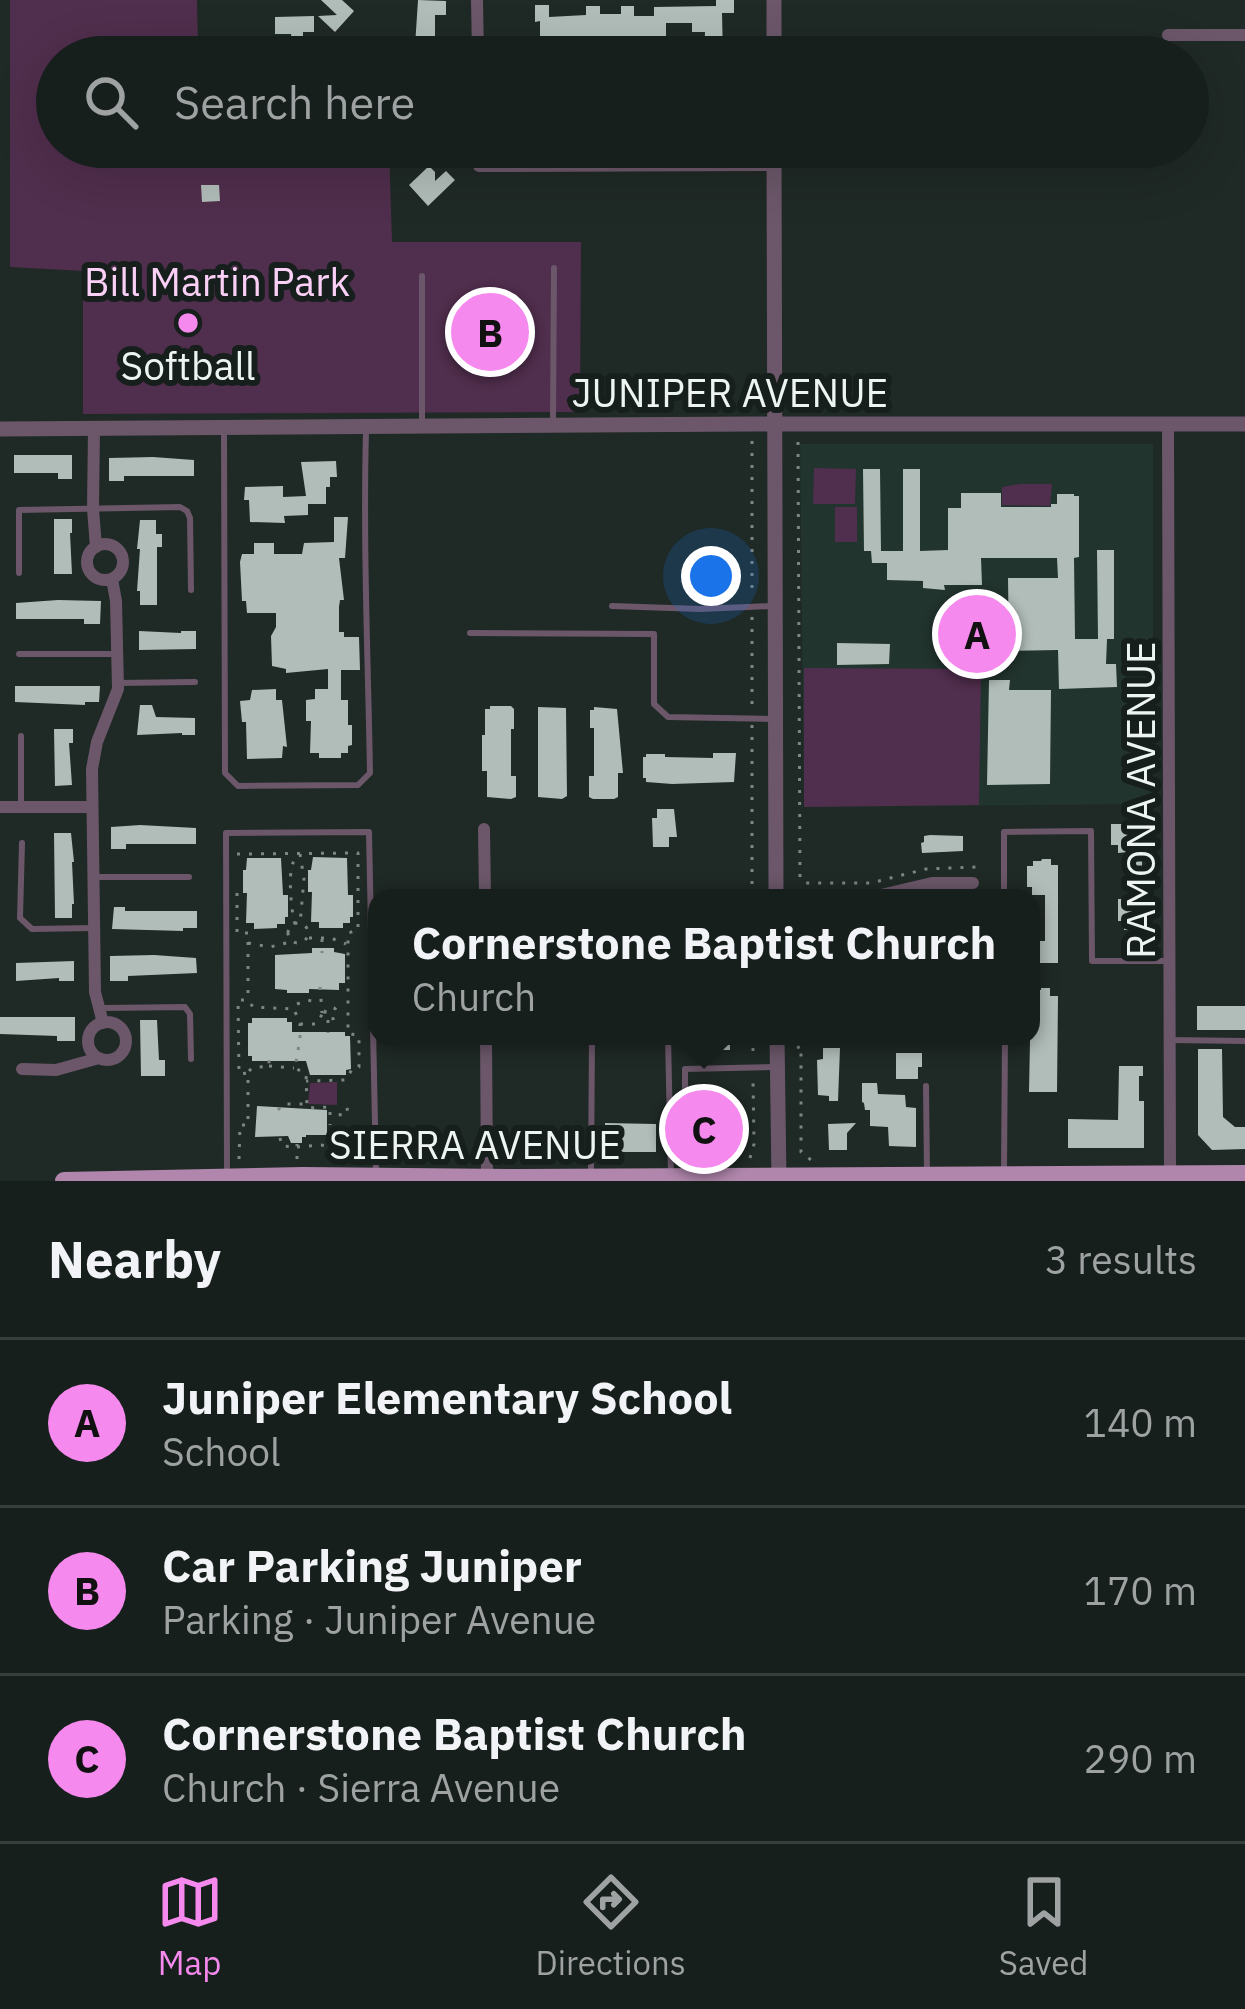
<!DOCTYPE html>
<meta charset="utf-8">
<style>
:root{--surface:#171f1c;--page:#242c29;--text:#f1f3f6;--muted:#9ea2a3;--line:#363d3b;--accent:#f689ee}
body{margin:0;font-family:"IBM Plex Sans",sans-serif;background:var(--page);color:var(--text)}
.you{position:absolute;left:711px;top:576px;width:42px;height:42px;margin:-30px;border:9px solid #fff;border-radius:50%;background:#1a73e8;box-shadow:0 0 0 18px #1a73e833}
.badge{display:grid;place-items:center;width:78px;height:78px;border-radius:50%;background:var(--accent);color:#111;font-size:39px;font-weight:700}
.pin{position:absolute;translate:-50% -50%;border:6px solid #fff;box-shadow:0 3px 12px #0006}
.popup{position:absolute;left:368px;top:889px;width:672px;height:156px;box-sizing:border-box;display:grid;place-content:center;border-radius:24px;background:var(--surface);filter:drop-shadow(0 3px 9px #0005);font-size:39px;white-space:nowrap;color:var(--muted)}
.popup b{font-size:45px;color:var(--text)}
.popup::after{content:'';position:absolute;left:50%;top:100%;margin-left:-24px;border:24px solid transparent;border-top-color:var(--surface)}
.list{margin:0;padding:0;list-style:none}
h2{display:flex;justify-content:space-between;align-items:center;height:156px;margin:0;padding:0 48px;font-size:51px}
h2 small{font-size:39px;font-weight:400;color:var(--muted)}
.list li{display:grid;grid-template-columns:78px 1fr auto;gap:36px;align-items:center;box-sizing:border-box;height:168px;padding:0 48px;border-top:3px solid var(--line)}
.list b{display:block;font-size:45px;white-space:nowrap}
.list p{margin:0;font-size:39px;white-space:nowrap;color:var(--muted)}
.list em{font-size:39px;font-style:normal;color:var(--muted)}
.icon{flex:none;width:66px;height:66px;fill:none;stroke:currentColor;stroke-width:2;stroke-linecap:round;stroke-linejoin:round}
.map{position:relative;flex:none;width:1245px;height:1181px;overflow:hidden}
.search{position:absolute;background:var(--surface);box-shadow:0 12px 48px #0002;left:36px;right:36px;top:36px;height:132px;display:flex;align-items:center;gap:30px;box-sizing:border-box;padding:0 42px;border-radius:66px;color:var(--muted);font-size:45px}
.sheet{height:660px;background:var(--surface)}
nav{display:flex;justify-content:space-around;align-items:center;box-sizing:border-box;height:168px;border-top:3px solid var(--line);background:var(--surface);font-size:33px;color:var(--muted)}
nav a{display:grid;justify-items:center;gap:6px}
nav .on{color:var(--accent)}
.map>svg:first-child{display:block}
.built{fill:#22342e}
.green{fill:#502e4d}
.building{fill:#b1bdb9}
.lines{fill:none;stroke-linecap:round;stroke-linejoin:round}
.path{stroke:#7e8683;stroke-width:3;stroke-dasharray:3 9;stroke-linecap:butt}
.service{stroke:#6b5769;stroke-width:6}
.minor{stroke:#6b5769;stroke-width:12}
.tertiary{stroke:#6b5769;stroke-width:15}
.primary{stroke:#b086ac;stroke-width:18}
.poi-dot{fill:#f689ee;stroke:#161f1c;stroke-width:4.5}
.labels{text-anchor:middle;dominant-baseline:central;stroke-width:12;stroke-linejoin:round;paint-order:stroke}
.park-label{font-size:39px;fill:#fbd0f6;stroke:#161f1c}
.poi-label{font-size:39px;fill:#eef4f2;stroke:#161f1c}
.street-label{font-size:39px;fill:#eef4f2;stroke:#161f1c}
</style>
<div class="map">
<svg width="1245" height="1181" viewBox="0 0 1245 1181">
<rect width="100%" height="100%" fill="#1f2925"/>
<path class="built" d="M800,444H1153V804L804,807Z"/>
<path class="green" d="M10,0H197L198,48L387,52L388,57H57V147H389L392,242H581L580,412L83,414V271L10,267Z
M814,468L856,469L855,504H813Z
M1020,484H1052L1050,506L1002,505V487Z
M835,507H857V542H835Z
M804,668L981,669L979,805L804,807Z
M337,1082V1105L308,1104L310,1083Z"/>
<path class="building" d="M321,0H342L354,11L335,32L318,16L337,15Z
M418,0L446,1V15H435V36L446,37V51H431V47L415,46Z
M716,0H734V13H722L723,57H704L705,32H692V23H666V41H634L633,44L565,40V44H540V21L535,22V5H549V17L586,15V6H600V14H621V6H634V16H654V7L716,6Z
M314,16V32H303V42H292L291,34H275V17Z
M429,166L435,172V181L446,171L455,180L428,206L409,185Z
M201,185H219L220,201L202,202Z
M14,455H72V479H58V473H14Z
M153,457L194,460V476H124V481H109V458Z
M336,461L337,477H330V487H326V504H308V515L284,516L285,523L250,522L249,500H244L245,487L283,486V497L306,496L301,462Z
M863,469H880L881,551H903V469H920V551L948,550V508H961V493H1001V507H1051V504H1057V494H1074V496H1079V557L1074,558L1075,639H1107L1106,664H1116L1117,687L1059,689L1058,650L1009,651L1008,578H1058L1057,558H981L982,585H944L945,590L923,588V581L887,580V563H872L871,551H864Z
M334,517H348L345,558H339L344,600H340L339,607V632H344V637H359L360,670H341V700H348V725H352V745L348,746V753H341V758H319V753H310L311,721H306V700L315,699V689H328V669L286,673V669L272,666L271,636L276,627V613H247L246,601H242L240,562L242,554H254V543H274V554H302L304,543L334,542Z
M54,519H72V533H70L72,574H54Z
M140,520H156V534H162V547H157V605H140V591H137L140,549H137Z
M1097,550H1114V639H1098Z
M58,600L101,601L100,624H84V619H16V603Z
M139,631L181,633V631H196V649L139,650Z
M837,643L890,644L889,664L837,665Z
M989,680H1010L1009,690H1051L1050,784L987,785Z
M15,686H100L99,702H85V705L15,702Z
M276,689V700H282L287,747L283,746L282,758L247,759L246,722H242L240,701L250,700L252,690Z
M140,705H152L156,717L195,718V735H182V733L137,735Z
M490,706H511L514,709V729H511V776H516V797L511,799L487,797V771H482V735H485V709H490Z
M538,707L566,708L567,796L562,799L538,797Z
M594,707L617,709L623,773H618V797L614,799H593L589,797V776H594V728H590V710H594Z
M54,729H73V743H69L72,785L55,786Z
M713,753H736L734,782L672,784L646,782V778H643V757H646V754H665V757L713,758Z
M657,809H674L677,837H669V847H653L652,818H657Z
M1111,824H1142V878L1129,879L1128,852L1118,853V845H1111Z
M140,825L196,828V844H126V849H111V827Z
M54,833H71L74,862H72L74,904H72V918H55Z
M930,835L963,836V851L922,853L921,843L924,842V836Z
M313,857L347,858L348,895H353V917H350V923H343V928H319V922H311L312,892H308V870H311Z
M247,858H281L283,895H288V917H285V924H277V928L254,929V923H246L247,893H243V870H246Z
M1042,859H1051V865H1058V963H1032L1034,941H1045V895H1032V887H1027V866H1033V861H1041Z
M1118,899H1143V921H1136V930H1124V921H1118Z
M114,907H125V911H197V928H183V931L112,929Z
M312,948H334V952L345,954V983H339V990L309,989V993H287V990L275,989V955L312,953Z
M154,955L196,958L197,973L128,976V981H110V956Z
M74,961V981H59V978L16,981V963Z
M1041,988H1050V996H1058L1057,1092H1029L1031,990H1041Z
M1197,1006H1245V1030H1197Z
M0,1017H75V1041H57V1036L0,1034Z
M252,1018H287V1022H292V1032H345V1036H350L351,1069L346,1070V1075H310L306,1061H252V1056H248V1023H252Z
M140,1020H157L159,1060H165V1076H141Z
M690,1036H730V1050H690Z
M823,1048H840L838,1101H829V1096L818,1095L817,1060L823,1059Z
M1198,1049H1222L1223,1117L1235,1127H1245V1149L1212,1150L1198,1135Z
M896,1053H922V1067H918V1079H896Z
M1119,1066H1143V1076H1139V1101H1144V1148H1068V1119L1118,1120Z
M862,1083H877L878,1094L905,1095L906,1107L916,1108V1147L889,1146L888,1127L870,1126V1110H865L864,1103L862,1102Z
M257,1106L327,1110V1135H306V1137H302V1143H291L288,1136L255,1137Z
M693,1108H716V1150H693Z
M605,1123L656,1124V1152H605Z
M856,1123L847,1133V1150H829L828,1124Z"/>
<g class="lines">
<path class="path" d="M752,441V596
M798,442L800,877L805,883H871L926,869L976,867
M752,617V710
M752,725V898
M237,854L358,853V930L348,933V1033L359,1036V1067L353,1068L345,1080L306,1081
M300,854L304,879L300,924
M237,893V933H248V1000
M288 933a10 10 0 1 1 20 0a10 10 0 1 1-20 0Z
M295,924C291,912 288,873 293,863C295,860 298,858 300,856
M309,938H331L346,944
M322,939V953
M248,943L270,947L290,942
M320,987L322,1013
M297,1004L308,1000L318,1003
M325 1013a6 6 0 1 1 12 0a6 6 0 1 1-12 0Z
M328,1020V1033
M300,1024H316L323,1013
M753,1036V1058
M797,1036V1048L801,1046V1152L811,1160
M269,1066L294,1068
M249,1071L252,1068L269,1066V1060
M278,1110L284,1104H303
M330,1136V1159
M280,1138L282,1146L297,1147V1144
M750,1158L754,1144L753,1080
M239,1159L240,1125H248V1073L239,1074L238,1000H248L253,1007L294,1009L300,1024V1039L295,1068L306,1074L307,1108L330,1107V1125
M297,1159V1147L321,1145L345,1149L348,1145L341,1132L340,1110L350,1109"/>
<path class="service" d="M422,422V276
M553,422L554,268
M224,431L225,773L238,786L358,785L370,773C368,659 363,545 366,431
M19,573V510L180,507L187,511L190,518L191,590
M612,606L700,609L771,606
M470,633L654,634V704L668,717L772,719
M19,654H115
M118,683L195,682
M21,736V803
M22,843L20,918L32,929L94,928
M97,877H189
M1004,898V832L1091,831L1092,961H1166
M103,1008L185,1007L190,1014L191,1059
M668,1036L671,1176
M1170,1040L1245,1041
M926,1086L927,1173
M227,1171L226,833L369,832L376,1173
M1004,1171L1005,1036
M591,1174L592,1036
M685,1174V1069L777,1067"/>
<path class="minor" d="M477,0L478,57
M1168,35H1245
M479,147V166L774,165
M1168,424L1170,1175
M94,428L93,509L96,547
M87 562a18 18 0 1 1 36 0a18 18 0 1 1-36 0Z
M0,807H92
M484,829L485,898
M801,898H868L932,883H973
M88 1041a19 19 0 1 1 38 0a19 19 0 1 1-38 0Z
M103,1023L95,992L92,769L97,742L118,689L116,601L112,579
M486,1036L487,1178
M22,1069L56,1070L99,1058"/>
<path class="tertiary" d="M774,0V57
M774,147L776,898
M0,429L752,424H1245
M777,1036L779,1181"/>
<path class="primary" d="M64,1181L303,1176L519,1178L1245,1174"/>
</g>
<circle class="poi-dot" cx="188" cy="323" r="12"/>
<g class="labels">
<g class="park-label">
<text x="217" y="281">Bill Martin Park</text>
</g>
<g class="poi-label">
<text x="188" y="365">Softball</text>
</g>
<g class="street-label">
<text x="730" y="392">JUNIPER AVENUE</text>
<text transform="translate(1140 800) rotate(-90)">RAMONA AVENUE</text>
<text x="475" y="1144">SIERRA AVENUE</text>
</g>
</g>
</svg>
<div class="you"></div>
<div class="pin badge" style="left:977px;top:634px">A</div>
<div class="pin badge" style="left:490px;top:332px">B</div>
<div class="pin badge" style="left:704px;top:1129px">C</div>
<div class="popup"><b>Cornerstone Baptist Church</b>Church</div>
<div class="search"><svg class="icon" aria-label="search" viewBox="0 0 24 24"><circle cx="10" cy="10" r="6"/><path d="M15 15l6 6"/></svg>Search here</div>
</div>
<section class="sheet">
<h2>Nearby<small>3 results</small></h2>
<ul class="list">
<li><span class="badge">A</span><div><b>Juniper Elementary School</b><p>School</p></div><em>140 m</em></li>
<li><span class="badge">B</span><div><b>Car Parking Juniper</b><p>Parking · Juniper Avenue</p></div><em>170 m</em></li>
<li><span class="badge">C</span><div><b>Cornerstone Baptist Church</b><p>Church · Sierra Avenue</p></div><em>290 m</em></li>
</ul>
</section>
<nav>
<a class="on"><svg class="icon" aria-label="map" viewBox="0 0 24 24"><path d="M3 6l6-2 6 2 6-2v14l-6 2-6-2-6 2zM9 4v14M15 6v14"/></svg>Map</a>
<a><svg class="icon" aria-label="directions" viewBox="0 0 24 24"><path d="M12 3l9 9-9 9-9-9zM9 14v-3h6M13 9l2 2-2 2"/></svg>Directions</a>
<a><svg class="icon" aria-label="saved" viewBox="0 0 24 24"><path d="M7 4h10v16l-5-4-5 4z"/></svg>Saved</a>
</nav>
